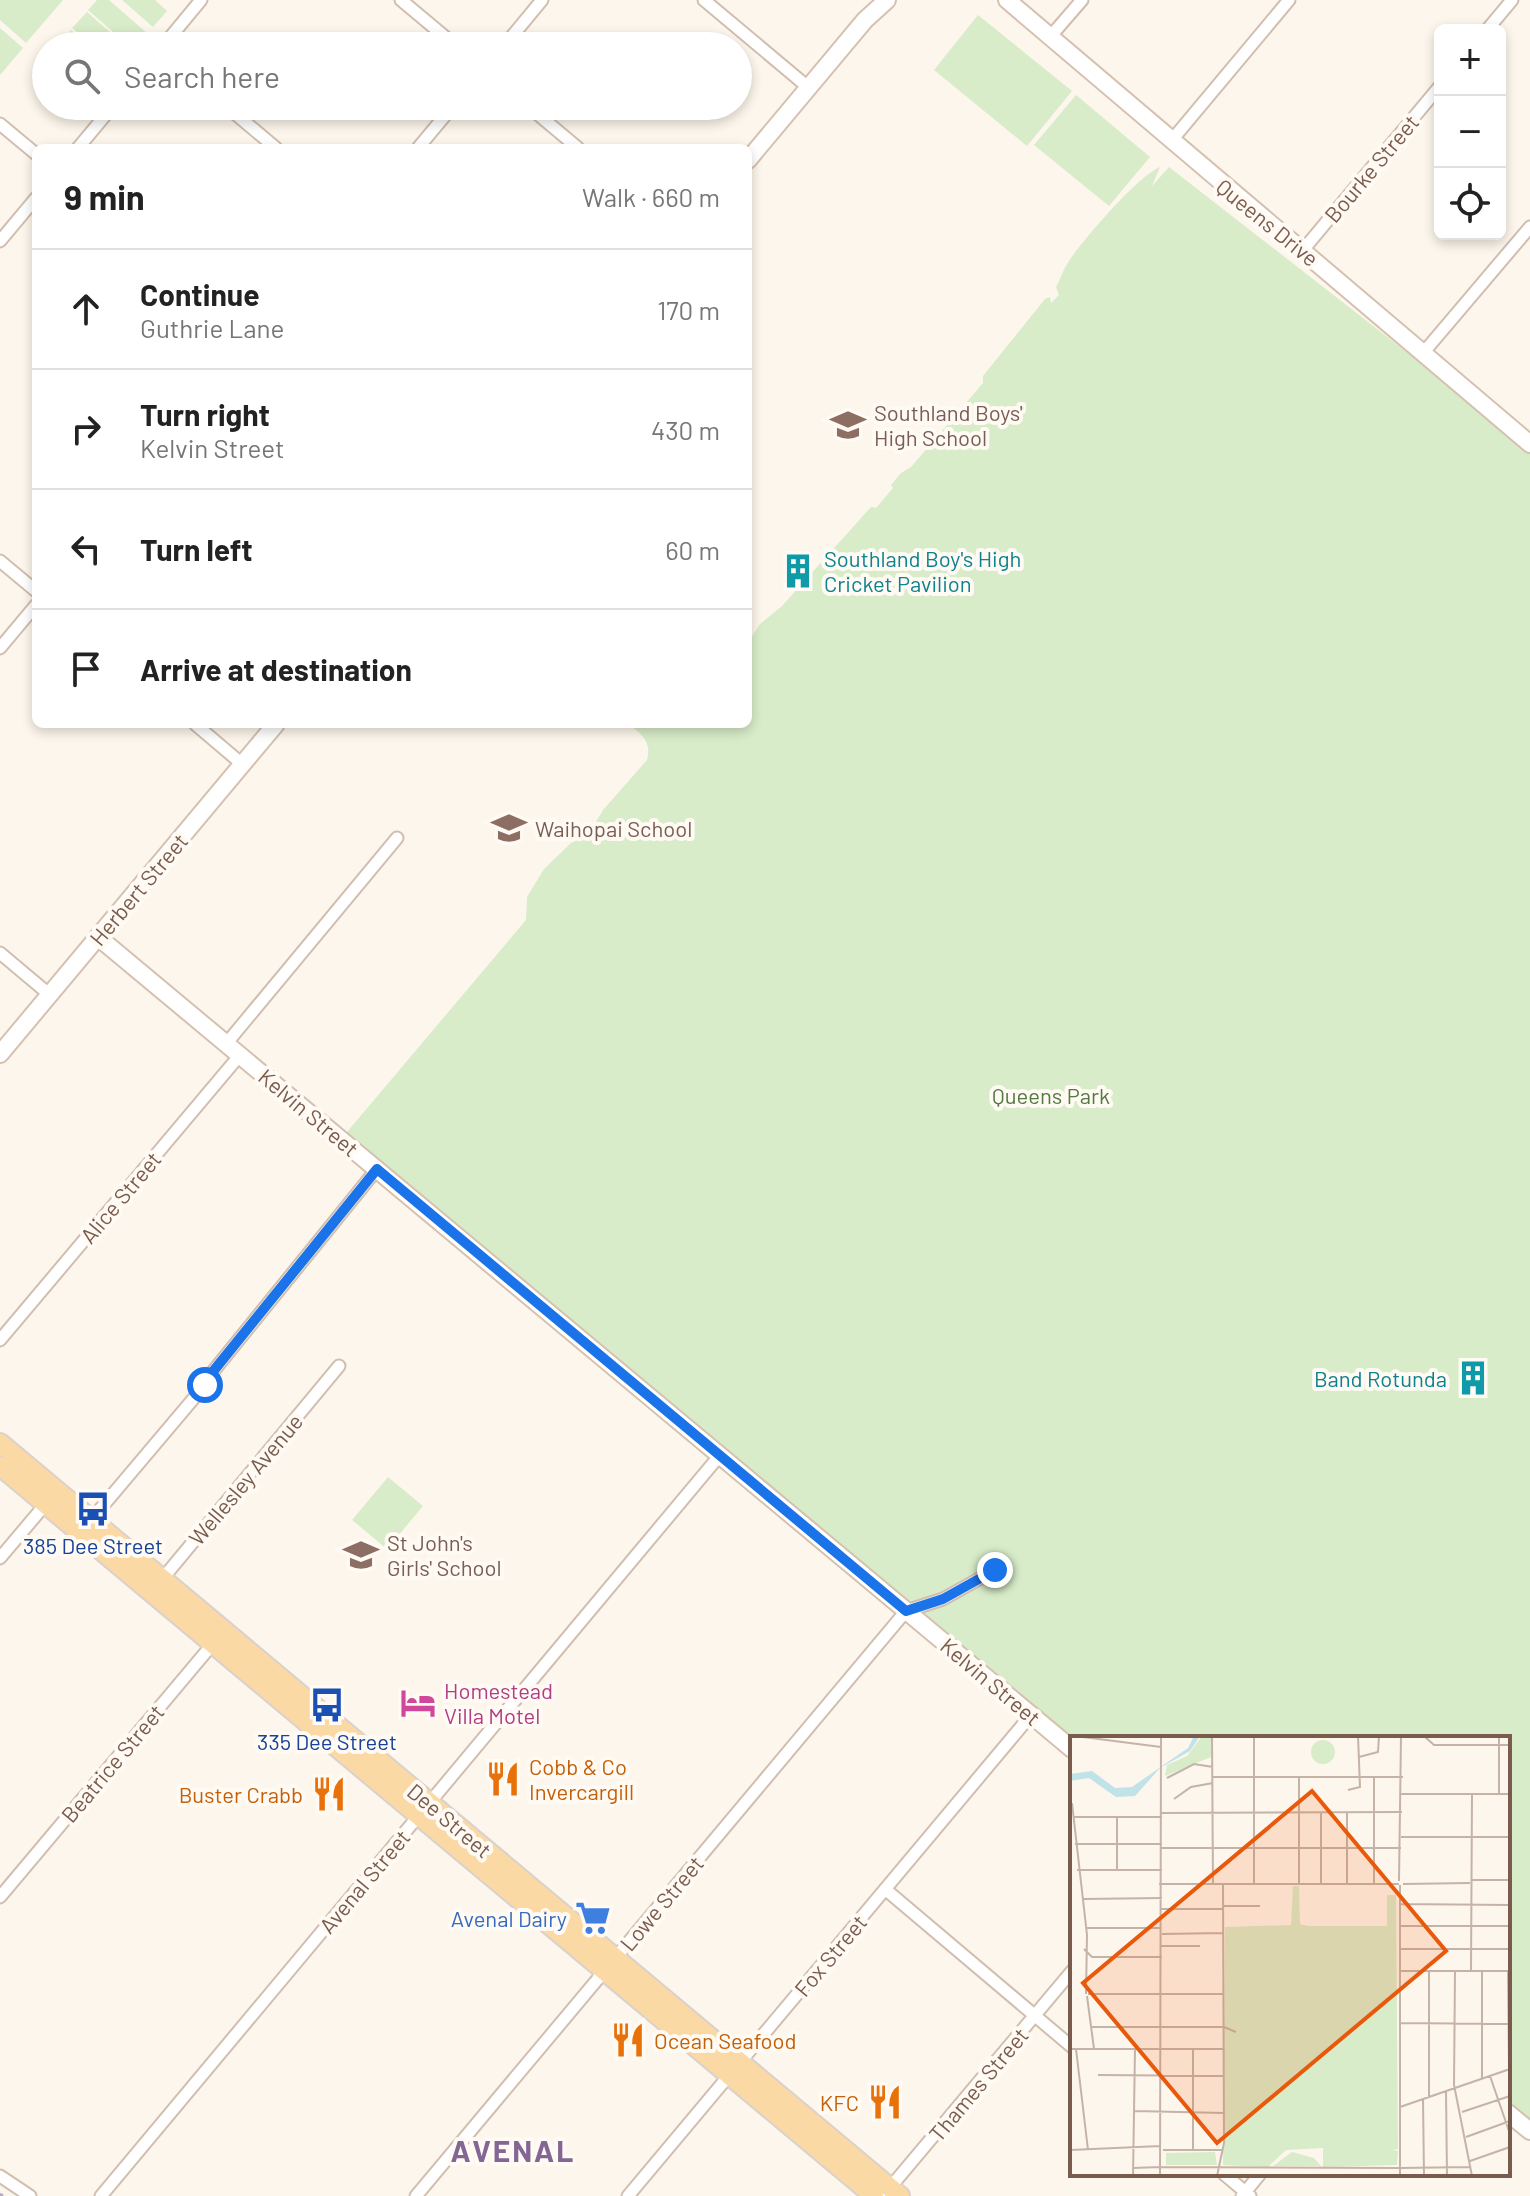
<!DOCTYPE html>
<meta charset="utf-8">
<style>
:root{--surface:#fff;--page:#f6f6f6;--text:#222;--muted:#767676;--line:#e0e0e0}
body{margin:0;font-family:Barlow,sans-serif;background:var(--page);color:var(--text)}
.controls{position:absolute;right:24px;top:24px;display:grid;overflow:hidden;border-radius:12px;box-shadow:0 4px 12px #0003}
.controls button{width:72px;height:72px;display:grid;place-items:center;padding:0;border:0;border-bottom:2px solid var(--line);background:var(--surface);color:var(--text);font:40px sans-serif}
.stop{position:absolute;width:24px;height:24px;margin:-18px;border:6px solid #1a73e8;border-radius:50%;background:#fff}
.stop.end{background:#1a73e8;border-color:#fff;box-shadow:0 2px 8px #0008}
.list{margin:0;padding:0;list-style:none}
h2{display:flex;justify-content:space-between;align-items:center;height:104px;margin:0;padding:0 32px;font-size:34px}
h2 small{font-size:26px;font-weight:400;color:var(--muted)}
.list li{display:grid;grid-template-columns:52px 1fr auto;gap:24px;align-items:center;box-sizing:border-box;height:120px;padding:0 32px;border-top:2px solid var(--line)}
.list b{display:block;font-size:30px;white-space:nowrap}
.list p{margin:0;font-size:26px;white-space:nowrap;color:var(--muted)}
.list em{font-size:26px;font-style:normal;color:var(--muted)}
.icon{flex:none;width:44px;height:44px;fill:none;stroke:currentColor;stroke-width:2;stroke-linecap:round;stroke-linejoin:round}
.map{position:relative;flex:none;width:1530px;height:2196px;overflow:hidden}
.search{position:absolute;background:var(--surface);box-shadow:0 4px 12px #0003;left:32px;top:32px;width:720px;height:88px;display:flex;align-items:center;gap:20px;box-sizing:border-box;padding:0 28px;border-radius:44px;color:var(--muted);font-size:30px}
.panel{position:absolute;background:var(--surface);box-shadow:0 4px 12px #0003;left:32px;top:144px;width:720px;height:584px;border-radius:12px}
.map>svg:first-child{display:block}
.green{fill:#d8ecc9}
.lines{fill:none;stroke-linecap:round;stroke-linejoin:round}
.street-casing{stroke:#d1beb0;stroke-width:15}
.secondary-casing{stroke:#d6c0b0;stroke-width:20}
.primary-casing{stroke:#dad1cd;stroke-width:22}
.street{stroke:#fff;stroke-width:11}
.secondary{stroke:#fff;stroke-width:16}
.primary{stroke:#fbd9a5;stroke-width:18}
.rail{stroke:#b9a8c9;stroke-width:3;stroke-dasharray:12 8;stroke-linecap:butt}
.route{stroke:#1a73e8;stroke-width:10}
.labels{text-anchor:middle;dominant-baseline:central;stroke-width:8;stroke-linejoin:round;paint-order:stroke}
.street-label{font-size:22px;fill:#7a5c4d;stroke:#fffaf3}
.education-label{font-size:22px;fill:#785e54;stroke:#fffaf3;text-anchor:start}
.culture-label{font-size:22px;fill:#0d838f;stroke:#fffaf3;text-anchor:start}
.park-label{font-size:22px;fill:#537a41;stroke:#fffaf3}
.transit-label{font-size:22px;fill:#164399;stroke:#fffaf3}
.hotel-label{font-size:22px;fill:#b23c85;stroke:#fffaf3;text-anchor:start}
.food-label{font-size:22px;fill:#c56008;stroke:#fffaf3;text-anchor:start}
.shop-label{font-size:22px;fill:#366cbe;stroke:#fffaf3;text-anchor:end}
.district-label{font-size:30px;font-weight:bold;letter-spacing:2px;fill:#846695;stroke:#fffaf3}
.inset-road{fill:none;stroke:#c5b3a7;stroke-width:2}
.view{fill:#e8590c;fill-opacity:0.15;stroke:#e8590c;stroke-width:4}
.inset-edge{fill:none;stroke:#7a5c4d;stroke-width:4}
</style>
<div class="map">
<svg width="1530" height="2196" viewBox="0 0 1530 2196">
<rect width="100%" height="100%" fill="#fdf6ec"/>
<path class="green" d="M0,0H63L26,43L0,20Z
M97,0H109L148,34L138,46H129L88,10Z
M122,0H155L167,11L153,27Z
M87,12L126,46H93L72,28Z
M978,15L1072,91L1027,146L934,70Z
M0,28L23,48L0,75Z
M71,30L89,46H57Z
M1076,95L1150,157L1109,206L1034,145Z
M1160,167L1152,186L1169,167L1426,367L1530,454V2119L1508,2100V1738H1073L347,1132L526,920L527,897L544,869L571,843L588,835L603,810L647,760C652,742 642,734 628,724H748V643L760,624L782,606L871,507L876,508L893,488L891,485L901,473L911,467L983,383V376L1045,299L1050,297L1051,303L1059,295L1056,287C1061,278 1064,267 1071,258C1086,237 1138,176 1160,167Z
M388,1477L423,1506L387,1549L352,1520Z"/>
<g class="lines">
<g class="street-casing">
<path id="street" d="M401,0L456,46
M704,0L809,88
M1487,30L1512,0
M1050,37L1082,0
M163,46L201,0
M504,46L542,0
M226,106L276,148
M528,106L578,148
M0,124L36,154
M1172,140L1289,0
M78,148L113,106
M418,148L453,106
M0,241L36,198
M1303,250L1440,86
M1424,352L1530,227
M0,561L36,591
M0,648L36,605
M195,724L242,764
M0,953L50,995
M226,1044L397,838
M0,1340L240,1055
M91,1520L205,1385L211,1374L377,1169
M0,1558L49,1500
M159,1583L339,1366
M885,1889L1072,2047
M0,1897L216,1640
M1224,2174L1250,2196
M0,2176L30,2196
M101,2196L720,1455
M416,2196L906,1611L943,1599L995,1570
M628,2196L1031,1715
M883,2196L1072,1971
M1242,2196L1260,2174"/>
</g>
<g class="secondary-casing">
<path id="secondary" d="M1007,0L1530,444
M748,160L865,20L887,0
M98,937L1072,1749
M0,1054L276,724
M1508,2113L1530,2131"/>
</g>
<g class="primary-casing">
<path id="primary" d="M0,1443L900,2196
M0,1466L874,2196"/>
</g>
<use href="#street" class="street"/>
<use href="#secondary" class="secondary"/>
<use href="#primary" class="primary"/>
<path class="rail" d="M0,2194L3,2196"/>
</g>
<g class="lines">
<path class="route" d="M205,1385L211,1374L377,1169L906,1611L943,1599L995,1570"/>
</g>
<defs>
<g id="school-bare" transform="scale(2.76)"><path d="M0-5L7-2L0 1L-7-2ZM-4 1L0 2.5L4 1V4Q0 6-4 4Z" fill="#8d6e63" stroke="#fffaf3" stroke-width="2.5" paint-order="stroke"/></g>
<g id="building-bare" transform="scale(2.76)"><path d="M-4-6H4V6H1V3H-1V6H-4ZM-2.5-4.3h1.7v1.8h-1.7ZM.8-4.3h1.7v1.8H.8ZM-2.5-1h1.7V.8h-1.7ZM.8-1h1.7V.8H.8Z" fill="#0f9aa8" stroke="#fffaf3" stroke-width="2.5" paint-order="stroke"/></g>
<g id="bus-bare" transform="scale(2.76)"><path d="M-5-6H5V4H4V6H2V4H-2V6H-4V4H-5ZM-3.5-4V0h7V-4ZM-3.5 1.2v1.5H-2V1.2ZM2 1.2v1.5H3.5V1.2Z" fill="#1a4fb4" stroke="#fffaf3" stroke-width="2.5" paint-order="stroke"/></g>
<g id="hotel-bare" transform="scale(2.76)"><path d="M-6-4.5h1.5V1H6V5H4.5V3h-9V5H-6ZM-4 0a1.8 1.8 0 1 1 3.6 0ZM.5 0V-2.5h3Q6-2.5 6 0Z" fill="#d1479c" stroke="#fffaf3" stroke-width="2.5" paint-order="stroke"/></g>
<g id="restaurant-bare" transform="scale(2.76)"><path d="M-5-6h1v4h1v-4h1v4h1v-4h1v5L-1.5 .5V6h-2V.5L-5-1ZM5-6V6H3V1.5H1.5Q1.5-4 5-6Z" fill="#e8710a" stroke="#fffaf3" stroke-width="2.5" paint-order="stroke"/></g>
<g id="supermarket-bare" transform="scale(2.76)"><path d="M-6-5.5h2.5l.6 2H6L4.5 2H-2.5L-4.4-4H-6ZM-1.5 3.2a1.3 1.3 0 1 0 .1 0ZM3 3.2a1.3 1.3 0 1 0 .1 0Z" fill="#3f7fe0" stroke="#fffaf3" stroke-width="2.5" paint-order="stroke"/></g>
</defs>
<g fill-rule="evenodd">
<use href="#school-bare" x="848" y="425"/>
<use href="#building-bare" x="798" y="571"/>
<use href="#school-bare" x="509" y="828"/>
<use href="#building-bare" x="1473" y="1378"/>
<use href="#bus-bare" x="93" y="1509"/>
<use href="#school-bare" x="361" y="1555"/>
<use href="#hotel-bare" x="418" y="1703"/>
<use href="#bus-bare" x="327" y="1705"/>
<use href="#restaurant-bare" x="503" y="1779"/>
<use href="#restaurant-bare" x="329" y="1794"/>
<use href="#supermarket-bare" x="593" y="1918"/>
<use href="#restaurant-bare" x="628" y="2040"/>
<use href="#restaurant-bare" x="885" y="2102"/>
</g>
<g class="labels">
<g class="street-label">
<text transform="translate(1371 168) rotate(-50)">Bourke Street</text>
<text transform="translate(1268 222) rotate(39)">Queens Drive</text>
<text transform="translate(138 889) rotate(-50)">Herbert Street</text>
<text transform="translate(309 1112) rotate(40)">Kelvin Street</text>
<text transform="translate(120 1197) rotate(-50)">Alice Street</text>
<text transform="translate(245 1479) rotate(-50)">Wellesley Avenue</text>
<text transform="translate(991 1681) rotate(40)">Kelvin Street</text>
<text transform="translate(112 1763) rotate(-50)">Beatrice Street</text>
<text transform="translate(450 1820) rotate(40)">Dee Street</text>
<text transform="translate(364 1881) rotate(-50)">Avenal Street</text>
<text transform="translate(661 1903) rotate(-50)">Lowe Street</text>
<text transform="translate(830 1955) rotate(-50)">Fox Street</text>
<text transform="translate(978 2084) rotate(-50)">Thames Street</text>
</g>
<g class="education-label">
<text x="874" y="412">Southland Boys'<tspan x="874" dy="25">High School</tspan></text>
<text x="535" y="828">Waihopai School</text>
<text x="387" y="1542">St John's<tspan x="387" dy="25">Girls' School</tspan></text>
</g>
<g class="culture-label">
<text x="824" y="558">Southland Boy's High<tspan x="824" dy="25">Cricket Pavilion</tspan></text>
<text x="1447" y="1378" text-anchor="end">Band Rotunda</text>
</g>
<g class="park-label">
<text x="1051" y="1095">Queens Park</text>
</g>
<g class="transit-label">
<text x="93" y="1545">385 Dee Street</text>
<text x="327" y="1741">335 Dee Street</text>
</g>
<g class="hotel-label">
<text x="444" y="1690">Homestead<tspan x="444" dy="25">Villa Motel</tspan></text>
</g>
<g class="food-label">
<text x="529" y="1766">Cobb &amp; Co<tspan x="529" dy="25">Invercargill</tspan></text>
<text x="303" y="1794" text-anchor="end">Buster Crabb</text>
<text x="654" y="2040">Ocean Seafood</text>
<text x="859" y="2102" text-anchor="end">KFC</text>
</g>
<g class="shop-label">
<text x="567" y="1918">Avenal Dairy</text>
</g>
<g class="district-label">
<text x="513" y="2150">AVENAL</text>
</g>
</g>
<g transform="translate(1070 1736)">
<rect width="440" height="440" fill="#fdf6ec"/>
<path d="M132,0H142L141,21L95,40L97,29L117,20ZM241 16a12 12 0 1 1 24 0a12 12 0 1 1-24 0ZM223,150H229L230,188L238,190H317V159H326L328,413L323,414L328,415L327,429L253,431V412L216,414L198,431L153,429L155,191L221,189ZM145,416L147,429H96V417ZM222,416L244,422L251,430H203Z" fill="#d8ecc9"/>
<path d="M124,0H130L120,15L90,32L65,60L46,61L19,42L0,45V38L22,35L45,52L62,51L118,12Z" fill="#bfe3e8"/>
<path class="inset-road" d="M5,0L91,11M142,0L143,148M184,0V147M354,0L364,9H440M429,0V58M184,1L216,0M289,21L308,16L309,0M143,41H333M97,42L124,28L143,31M278,54L290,51L288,0M331,58H440M104,63L121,51L143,47M2,67L17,199L16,258M251,76V147M277,76V147M90,77L332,76M3,81H92M331,101H440M5,108H92M90,112H331M7,134H92M47,134V81M402,144H440M329,145L331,0M229,147V41M304,147V41M89,148H153L154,407L147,440M153,148H329M333,148L400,147M330,149V440M13,163L92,162M330,168L440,169M153,170H190M90,173H153M330,190H440M16,192H91M92,198L153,197M90,210H130M14,213L22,221H92M330,213H440M330,235H440M359,235V361M385,235L384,349L402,440M401,235L402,58M412,235V342M438,235L439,333M18,258H154M17,260L24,313M330,287L440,288M22,291H154L166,296M0,313H154M6,313L18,414M123,313V414M28,339L154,340M420,340L440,398M376,355L377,440M353,363L354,440M330,371L440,333M65,375L154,377M392,376L440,360M396,401L440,385M0,414V440M0,414L90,410M93,414H152M400,425L440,411M90,431L330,432M63,432L90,431M330,432L401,431M63,440L65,313M90,440L91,0"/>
<path class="view" d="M242,55L376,215L147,407L13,247Z"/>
<rect width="440" height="440" class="inset-edge"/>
</g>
</svg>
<div class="controls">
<button>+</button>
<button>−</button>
<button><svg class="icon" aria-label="locate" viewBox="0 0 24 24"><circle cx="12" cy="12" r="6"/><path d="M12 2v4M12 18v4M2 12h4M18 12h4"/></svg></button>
</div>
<div class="stop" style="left:205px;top:1385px"></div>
<div class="stop end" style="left:995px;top:1570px"></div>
<div class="search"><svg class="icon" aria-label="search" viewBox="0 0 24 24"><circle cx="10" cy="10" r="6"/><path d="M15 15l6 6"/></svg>Search here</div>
<section class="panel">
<h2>9 min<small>Walk · 660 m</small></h2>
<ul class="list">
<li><svg class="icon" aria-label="ahead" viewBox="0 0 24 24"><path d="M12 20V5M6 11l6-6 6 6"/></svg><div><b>Continue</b><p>Guthrie Lane</p></div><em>170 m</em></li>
<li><svg class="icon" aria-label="right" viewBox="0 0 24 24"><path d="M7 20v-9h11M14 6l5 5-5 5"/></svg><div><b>Turn right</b><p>Kelvin Street</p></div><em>430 m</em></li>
<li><svg class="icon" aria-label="left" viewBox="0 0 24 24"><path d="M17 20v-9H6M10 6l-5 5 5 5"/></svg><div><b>Turn left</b></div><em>60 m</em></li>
<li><svg class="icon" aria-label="arrive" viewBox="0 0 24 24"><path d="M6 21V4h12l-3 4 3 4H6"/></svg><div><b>Arrive at destination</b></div></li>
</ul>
</section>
</div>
